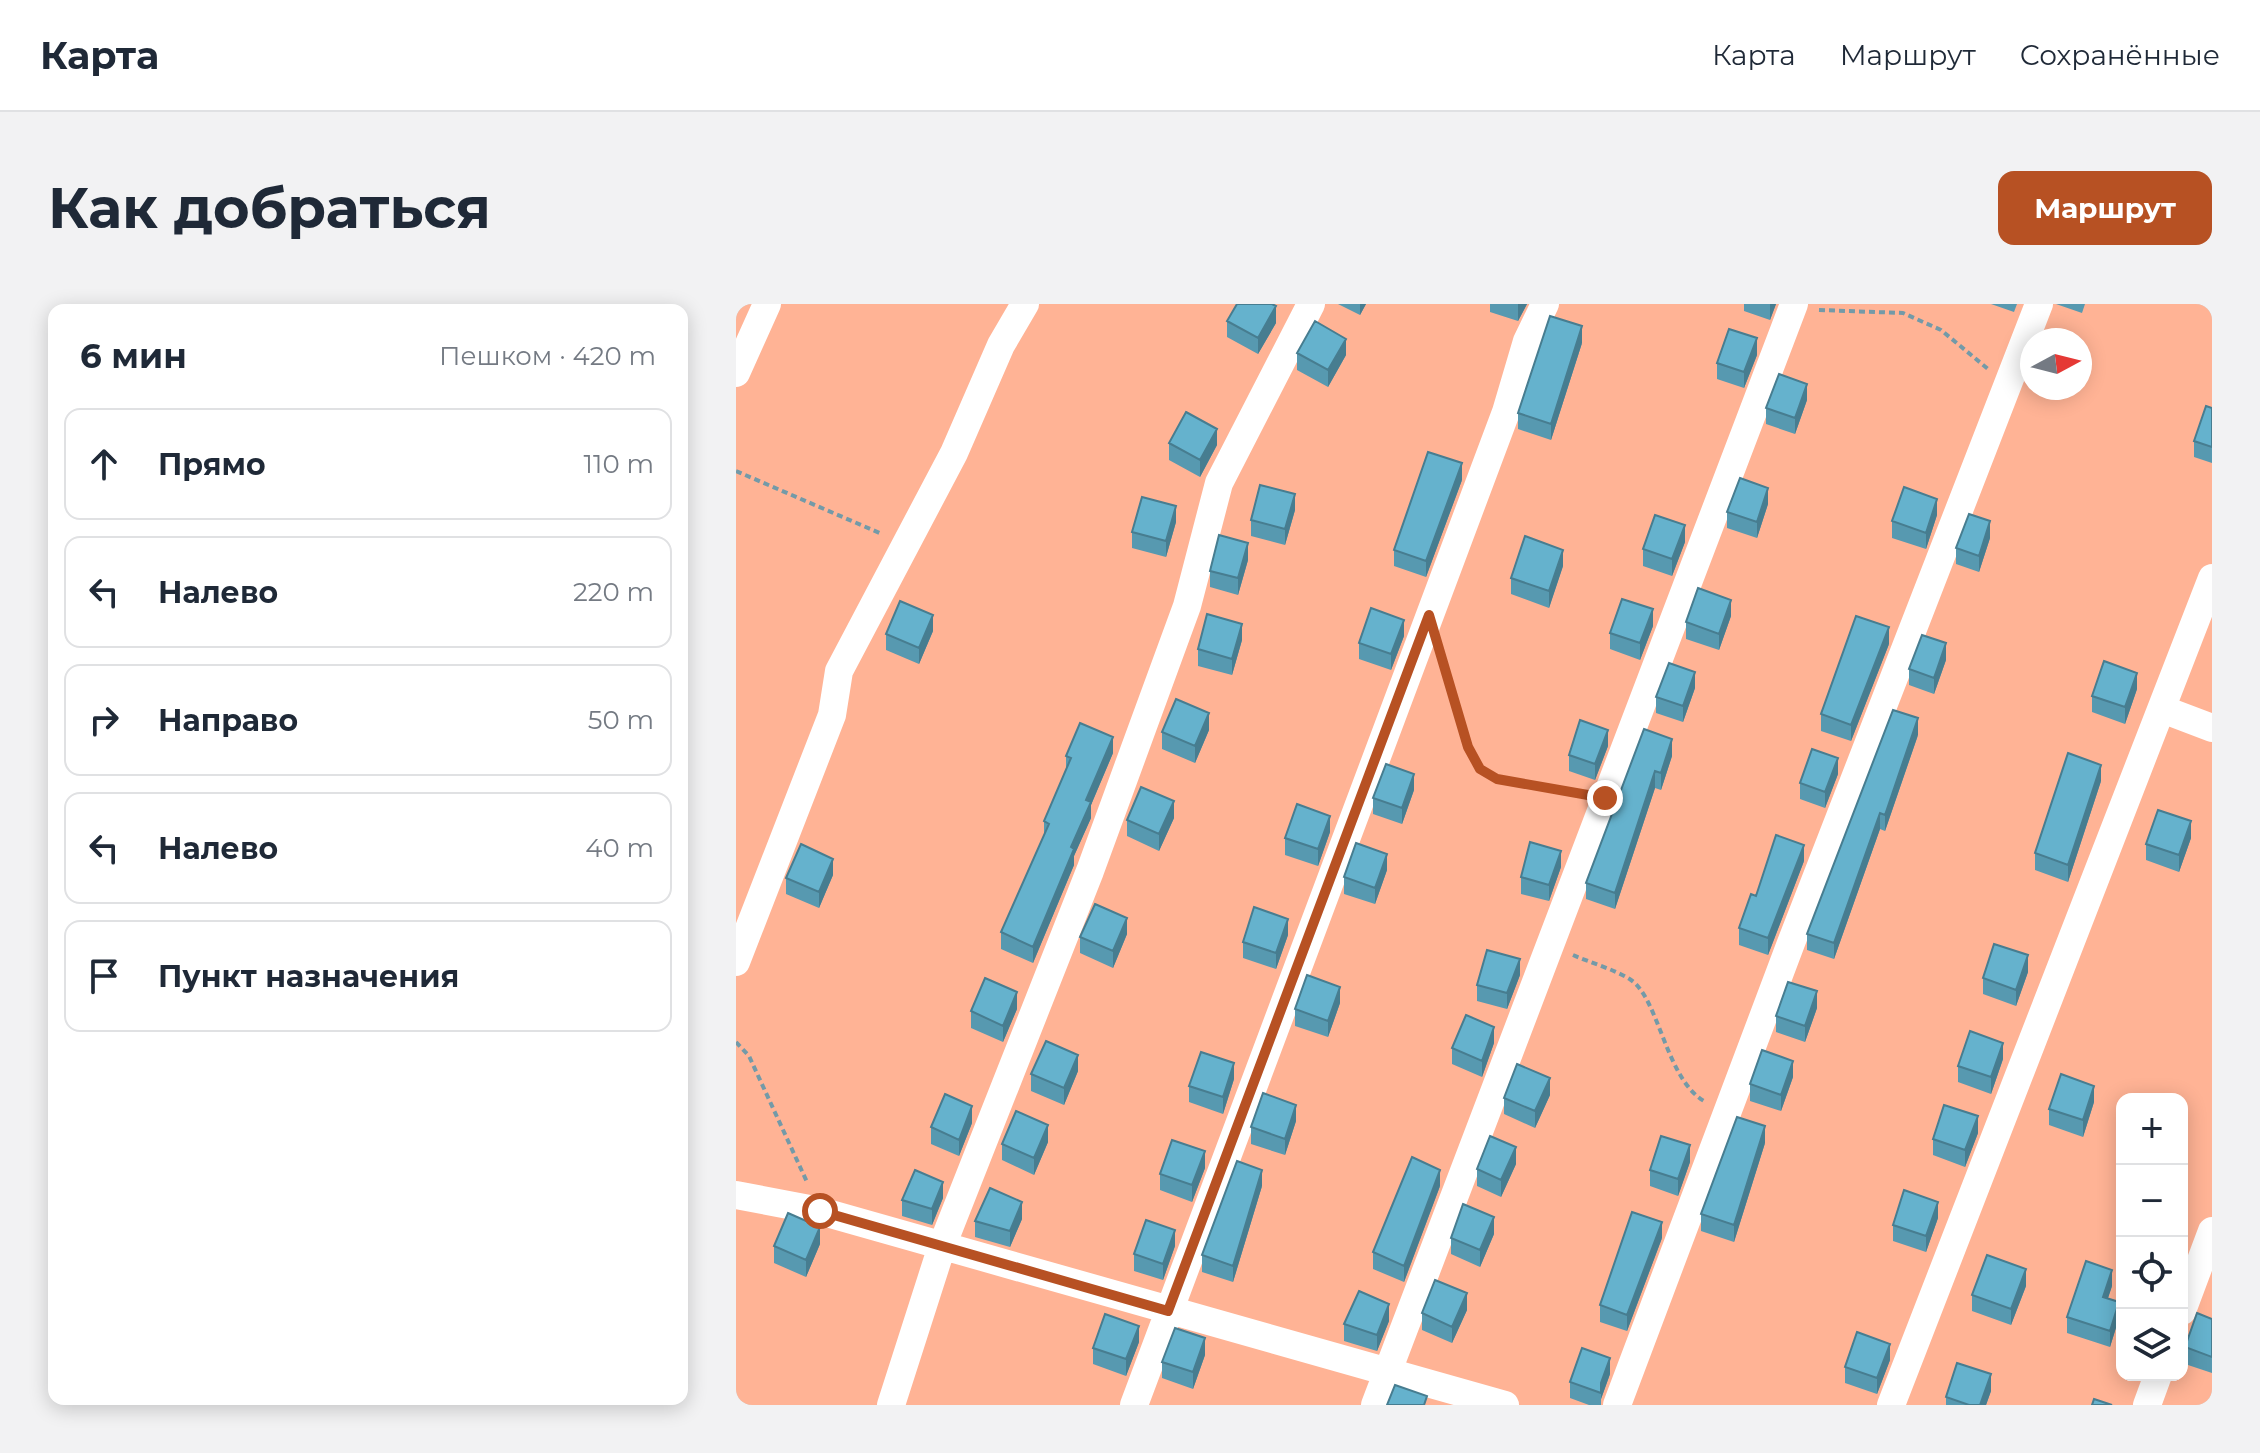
<!DOCTYPE html>
<html lang="ru">
<meta charset="utf-8">
<style>
:root{--surface:#fff;--page:#f2f2f3;--text:#1f2937;--muted:#747a83;--line:#e0e1e3;--accent:#b75123}
body{margin:0;font-family:Montserrat,sans-serif;background:var(--page);color:var(--text)}
.controls{position:absolute;right:24px;bottom:24px;display:grid;overflow:hidden;border-radius:16px;box-shadow:0 4px 20px #0003}
.controls button{width:72px;height:72px;display:grid;place-items:center;padding:0;border:0;border-bottom:2px solid var(--line);background:var(--surface);color:var(--text);font:40px sans-serif}
.compass{position:absolute;left:1284px;top:24px;width:72px;height:72px;border-radius:50%;background:var(--surface);box-shadow:0 4px 20px #0003;rotate:83deg}
.stop{position:absolute;width:24px;height:24px;margin:-18px;border:6px solid #b75123;border-radius:50%;background:#fff}
.stop.end{background:#b75123;border-color:#fff;box-shadow:0 2px 8px #0008}
.list{margin:0;padding:0;list-style:none}
h2{display:flex;justify-content:space-between;align-items:center;height:104px;margin:0;padding:0 32px;font-size:34px}
h2 small{font-size:26px;font-weight:400;color:var(--muted)}
.list li{display:grid;grid-template-columns:52px 1fr auto;gap:24px;align-items:center;box-sizing:border-box;height:112px;margin:0 16px 16px;padding:0 16px;border:2px solid var(--line);border-radius:16px}
.list b{display:block;font-size:30px;white-space:nowrap}
.list em{font-size:26px;font-style:normal;color:var(--muted)}
.icon{flex:none;width:44px;height:44px;fill:none;stroke:currentColor;stroke-width:2;stroke-linecap:round;stroke-linejoin:round}
.map{position:relative;flex:none;width:1476px;height:1101px;overflow:hidden;border-radius:16px}
header{display:flex;align-items:center;gap:48px;box-sizing:border-box;height:112px;padding:0 40px;background:var(--surface);border-bottom:2px solid var(--line)}
header strong{font-size:38px}
nav{display:flex;gap:44px;margin-inline-start:auto;font-size:28px}
.intro{display:flex;align-items:center;justify-content:space-between;box-sizing:border-box;height:192px;padding:0 48px}
h1{margin:0;font-size:56px}
.button{padding:20px 36px;border-radius:16px;background:var(--accent);color:#fff;font-size:28px;font-weight:700}
main{display:flex;gap:48px;padding:0 48px}
aside{flex:1;background:var(--surface);border-radius:16px;box-shadow:0 4px 20px #0003}
.map>svg:first-child{display:block}
.green{fill:#ffb395;fill-rule:evenodd}
.lines{fill:none;stroke-linecap:round;stroke-linejoin:round}
.path{stroke:#739aa8;stroke-width:4;stroke-dasharray:6 4;stroke-linecap:butt}
.minor{stroke:#fff;stroke-width:28}
.wall{fill:#5799b0}
.shaded-wall{fill:#477d90}
.building{fill:#65b2cd;stroke:#477d90;stroke-width:2}
.route{stroke:#b75123;stroke-width:10}
</style>
<header>
<strong>Карта</strong>
<nav><a>Карта</a><a>Маршрут</a><a>Сохранённые</a></nav>
</header>
<div class="intro"><h1>Как добраться</h1><a class="button">Маршрут</a></div>
<main>
<aside>
<h2>6 мин<small>Пешком · 420 m</small></h2>
<ul class="list">
<li><svg class="icon" aria-label="ahead" viewBox="0 0 24 24"><path d="M12 20V5M6 11l6-6 6 6"/></svg><div><b>Прямо</b></div><em>110 m</em></li>
<li><svg class="icon" aria-label="left" viewBox="0 0 24 24"><path d="M17 20v-9H6M10 6l-5 5 5 5"/></svg><div><b>Налево</b></div><em>220 m</em></li>
<li><svg class="icon" aria-label="right" viewBox="0 0 24 24"><path d="M7 20v-9h11M14 6l5 5-5 5"/></svg><div><b>Направо</b></div><em>50 m</em></li>
<li><svg class="icon" aria-label="left" viewBox="0 0 24 24"><path d="M17 20v-9H6M10 6l-5 5 5 5"/></svg><div><b>Налево</b></div><em>40 m</em></li>
<li><svg class="icon" aria-label="arrive" viewBox="0 0 24 24"><path d="M6 21V4h12l-3 4 3 4H6"/></svg><div><b>Пункт назначения</b></div></li>
</ul>
</aside>
<div class="map">
<svg width="1476" height="1101" viewBox="0 0 1476 1101">
<rect width="100%" height="100%" fill="#bce9f9"/>
<path class="green" d="M0,0H1476V1101H0ZM1296,36H1344V84H1296ZM1386,795H1446V1071H1386Z"/>
<g class="lines">
<path class="path" d="M1083,6L1167,9L1205,26L1252,65
M0,167L146,230
M705,352C713,378 727,447 744,465C760,482 823,486 847,490
M837,651C855,659 878,665 895,676C923,695 930,775 968,797
M0,738L13,752L71,878"/>
<path class="minor" d="M0,69L31,0
M1426,405L1476,424
M0,658L96,411L103,367L218,149L265,41L289,0
M0,891L84,907L769,1101
M1446,1007L1476,927
M155,1101L206,942L354,567L451,302L483,179L575,0
M398,1101L770,108L791,37L809,0
M639,1101L1058,0
M881,1101L1055,639L1303,0
M1155,1101L1476,274
M1411,1101L1422,1071"/>
</g>
<path class="wall" d="M602,0H630L624,11Z
M754,0H791L782,17L754,8Z
M1008,0H1040L1034,16L1008,7Z
M1255,0H1281L1278,8Z
M1320,0H1349L1346,9Z
M491,17L540,19L522,50L491,33Z
M846,39L815,136L782,125V109Z
M561,49L610,51L592,83L561,66Z
M1021,51L1008,84L981,75V59Z
M1071,96L1059,130L1030,120V104Z
M1476,104V159L1458,153V137Z
M433,139L481,141L464,173L433,156Z
M726,176L690,273L658,262V246Z
M1032,200L1021,234L991,224V208Z
M559,206L549,241L515,232V216Z
M1201,211L1190,245L1156,234V217Z
M440,218L430,253L396,244V228Z
M1254,234L1243,268L1220,260V244Z
M949,238L936,272L907,262V245Z
M512,256L502,291L474,283V267Z
M827,262L813,304L775,290V274Z
M995,312L983,346L950,335V318Z
M917,322L904,356L874,345V329Z
M197,327L183,360L150,346V330Z
M668,332L655,366L623,355V339Z
M506,336L496,371L462,362V345Z
M1153,340L1115,437L1085,427V410Z
M1210,356L1198,390L1173,381V365Z
M959,384L947,418L920,409V393Z
M1401,385L1389,420L1356,408V392Z
M908,425L936,452L925,486L919,484L879,605L850,595V579Z
M473,426L459,459L426,445V428Z
M1182,431L1149,527L1144,525L1098,655L1071,646V630Z
M872,442L859,476L833,467V451Z
M377,449L355,501V514L338,552V561L297,659L265,645V628L308,532V517L330,465V452Z
M1102,470L1089,504L1064,495V479Z
M1365,477L1332,578L1299,566V549Z
M678,486L666,520L637,510V494Z
M438,514L423,547L391,532V516Z
M594,528L582,562L549,551V534Z
M1455,534L1443,568L1410,556V540Z
M1068,557L1032,651L1003,641V624L1020,592Z
M825,563L813,597L785,590V573Z
M651,566L639,600L608,590V573Z
M97,571L83,604L50,590V574Z
M391,630L377,664L344,649V633Z
M552,631L540,665L507,654V638Z
M1292,668L1280,702L1247,690V674Z
M784,671L771,705L741,697V681Z
M604,699L592,733L559,722V705Z
M1081,704L1069,738L1040,728V712Z
M281,705L267,738L235,724V707Z
M758,739L746,773L716,760V744Z
M1267,755L1255,790L1222,778V762Z
M342,767L328,801L295,787V770Z
M1057,773L1045,807L1014,797V780Z
M498,775L487,810L453,798V782Z
M814,791L799,824L768,810V794Z
M1358,798L1347,833L1313,821V805Z
M560,817L549,851L515,840V823Z
M236,819L223,852L195,840V823Z
M1242,829L1229,863L1197,851V835Z
M312,838L298,871L266,856V840Z
M1029,839L998,938L965,927V910Z
M954,858L942,892L914,882V866Z
M780,860L765,893L741,882V865Z
M469,864L456,898L424,886V870Z
M526,882L497,978L466,968V951Z
M704,882L668,978L637,965V948Z
M207,894L196,921L166,912V896Z
M1202,914L1190,948L1157,937V921Z
M286,915L274,943L239,933V917Z
M758,930L744,963L715,950V934Z
M926,934L891,1027L864,1018V1001Z
M84,940L70,973L38,959V942Z
M439,942L427,976L398,967V950Z
M1290,982L1275,1021L1236,1007V991Z
M1376,982L1372,994L1383,1014L1374,1043L1331,1029V1013Z
M731,1006L716,1039L686,1026V1009Z
M1476,1015V1069L1449,1060V1043Z
M653,1017L641,1047L608,1037V1020Z
M403,1038L390,1072L357,1060V1044Z
M469,1051L457,1085L426,1074V1058Z
M1154,1056L1141,1090L1109,1079V1063Z
M874,1070L865,1095V1101H853L834,1094V1078Z
M1255,1087L1250,1101H1210V1093Z"/>
<path class="shaded-wall" d="M624,0H630L624,11Z
M782,0H791L782,17Z
M1034,0H1040L1034,16Z
M540,2V19L522,50V34Z
M846,22V39L815,136V120Z
M1021,34V51L1008,84V68Z
M610,35V51L592,83V66Z
M1071,80V96L1059,130V114Z
M481,125V141L464,173V156Z
M726,159V176L690,273V257Z
M1032,184V200L1021,234V218Z
M559,190V206L549,241V225Z
M1201,195V211L1190,245V229Z
M440,202V218L430,253V237Z
M1254,217V234L1243,268V252Z
M949,221V238L936,272V255Z
M512,239V256L502,291V274Z
M827,246V262L813,304V287Z
M995,296V312L983,346V330Z
M917,305V322L904,356V339Z
M197,311V327L183,360V344Z
M668,316V332L655,366V350Z
M506,320V336L496,371V355Z
M1153,323V340L1115,437V421Z
M1210,339V356L1198,390V374Z
M959,368V384L947,418V402Z
M1401,369V385L1389,420V403Z
M473,409V426L459,459V442Z
M1182,414V431L1149,527V511Z
M872,426V442L859,476V460Z
M377,433V449L355,501V514L338,552V561L297,659V643L335,543L350,496Z
M936,435V452L925,486V469Z
M1102,454V470L1089,504V488Z
M1365,461V477L1332,578V561Z
M919,467V484L879,605V589Z
M678,470V486L666,520V504Z
M438,497V514L423,547V530Z
M1144,509V525L1098,655V639Z
M594,512V528L582,562V545Z
M1455,517V534L1443,568V551Z
M1068,541V557L1032,651V634Z
M825,547V563L813,597V581Z
M651,550V566L639,600V584Z
M97,555V571L83,604V588Z
M391,614V630L377,664V647Z
M552,615V631L540,665V649Z
M1292,651V668L1280,702V686Z
M784,655V671L771,705V689Z
M604,683V699L592,733V717Z
M1081,687V704L1069,738V722Z
M281,688V705L267,738V722Z
M758,723V739L746,773V757Z
M1267,739V755L1255,790V773Z
M342,751V767L328,801V784Z
M1057,757V773L1045,807V791Z
M498,759V775L487,810V793Z
M814,774V791L799,824V807Z
M1358,782V798L1347,833V816Z
M560,801V817L549,851V835Z
M236,802V819L223,852V836Z
M1242,812V829L1229,863V846Z
M312,821V838L298,871V854Z
M1029,822V839L998,938V921Z
M954,841V858L942,892V875Z
M780,843V860L765,893V876Z
M469,847V864L456,898V881Z
M526,866V882L497,978V962Z
M704,866V882L668,978V962Z
M207,878V894L196,921V905Z
M286,898V915L274,943V927Z
M1202,898V914L1190,948V932Z
M758,913V930L744,963V946Z
M926,918V934L891,1027V1011Z
M84,923V940L70,973V956Z
M439,926V942L427,976V960Z
M1290,965V982L1275,1021V1005Z
M1376,966V982L1367,1009V993Z
M731,989V1006L716,1039V1023Z
M1383,998V1014L1374,1043V1027Z
M653,1000V1017L641,1047V1031Z
M403,1022V1038L390,1072V1055Z
M469,1034V1051L457,1085V1068Z
M1154,1040V1056L1141,1090V1074Z
M874,1054V1070L865,1095V1101V1079Z
M1255,1070V1087L1250,1101H1244Z"/>
<path class="building" d="M501,0H536L540,2L522,34L491,17Z
M814,12L846,22L815,120L782,109Z
M579,17L610,35L592,66L561,49Z
M993,25L1021,34L1008,68L981,59Z
M1043,70L1071,80L1059,114L1030,104Z
M1470,102L1476,104V143L1458,137Z
M450,108L481,125L464,156L433,139Z
M692,148L726,159L690,257L658,246Z
M1004,174L1032,184L1021,218L991,208Z
M524,181L559,190L549,225L515,216Z
M1168,183L1201,195L1190,229L1156,217Z
M406,193L440,202L430,237L396,228Z
M1233,210L1254,217L1243,252L1220,244Z
M919,211L949,221L936,255L907,245Z
M483,231L512,239L502,274L474,267Z
M789,232L827,246L813,287L775,274Z
M962,284L995,296L983,330L950,318Z
M886,295L917,305L904,339L874,329Z
M164,297L197,311L183,344L150,330Z
M635,304L668,316L655,350L623,339Z
M471,310L506,320L496,355L462,345Z
M1120,312L1153,323L1115,421L1085,410Z
M1186,331L1210,339L1198,374L1173,365Z
M1368,357L1401,369L1389,403L1356,392Z
M933,359L959,368L947,402L920,393Z
M440,395L473,409L459,442L426,428Z
M1157,406L1182,414L1149,511L1144,509L1098,639L1071,630Z
M844,416L872,426L859,460L833,451Z
M344,419L377,433L350,496L355,498L335,543L338,545L297,643L265,628L313,520L308,517L335,454L330,452Z
M908,425L936,435L925,469L919,467L879,589L850,579Z
M1076,445L1102,454L1089,488L1064,479Z
M1332,449L1365,461L1332,561L1299,549Z
M650,460L678,470L666,504L637,494Z
M405,483L438,497L423,530L391,516Z
M561,500L594,512L582,545L549,534Z
M1422,506L1455,517L1443,551L1410,540Z
M1040,531L1068,541L1032,634L1003,624L1015,590L1020,592Z
M794,538L825,547L813,581L785,573Z
M620,539L651,550L639,584L608,573Z
M65,540L97,555L83,588L50,574Z
M359,600L391,614L377,647L344,633Z
M518,603L552,615L540,649L507,638Z
M1258,640L1292,651L1280,686L1247,674Z
M751,646L784,655L771,689L741,681Z
M571,671L604,683L592,717L559,705Z
M249,674L281,688L267,722L235,707Z
M1052,678L1081,687L1069,722L1040,712Z
M730,711L758,723L746,757L716,744Z
M1234,727L1267,739L1255,773L1222,762Z
M310,737L342,751L328,784L295,770Z
M1026,746L1057,757L1045,791L1014,780Z
M465,748L498,759L487,793L453,782Z
M781,760L814,774L799,807L768,794Z
M1325,770L1358,782L1347,816L1313,805Z
M527,789L560,801L549,835L515,823Z
M209,790L236,802L223,836L195,823Z
M1208,801L1242,812L1229,846L1197,835Z
M280,807L312,821L298,854L266,840Z
M1001,813L1029,822L998,921L965,910Z
M754,832L780,843L765,876L741,865Z
M925,832L954,841L942,875L914,866Z
M436,836L469,847L456,881L424,870Z
M676,853L704,866L668,962L637,948Z
M501,857L526,866L497,962L466,951Z
M179,866L207,878L196,905L166,896Z
M254,884L286,898L274,927L239,917Z
M1168,886L1202,898L1190,932L1157,921Z
M727,900L758,913L744,946L715,934Z
M896,908L926,918L891,1011L864,1001Z
M52,909L84,923L70,956L38,942Z
M410,916L439,926L427,960L398,950Z
M1251,951L1290,965L1275,1005L1236,991Z
M1350,957L1376,966L1367,993L1383,998L1374,1027L1331,1013Z
M699,976L731,989L716,1023L686,1009Z
M623,987L653,1000L641,1031L608,1020Z
M1461,1009L1476,1015V1053L1449,1043Z
M369,1010L403,1022L390,1055L357,1044Z
M439,1024L469,1034L457,1068L426,1058Z
M1121,1028L1154,1040L1141,1074L1109,1063Z
M846,1044L874,1054L865,1079V1089L834,1078Z
M1221,1059L1255,1070L1244,1101H1233L1210,1093Z
M659,1081L691,1092L688,1101H651Z
M1358,1095L1376,1101H1356Z"/>
<g class="lines">
<path class="route" d="M84,907L432,1007L693,311L732,443L744,465L761,475L869,494"/>
</g>
</svg>
<div class="controls">
<button>+</button>
<button>−</button>
<button><svg class="icon" aria-label="locate" viewBox="0 0 24 24"><circle cx="12" cy="12" r="6"/><path d="M12 2v4M12 18v4M2 12h4M18 12h4"/></svg></button>
<button><svg class="icon" aria-label="layers" viewBox="0 0 24 24"><path d="M12 4l9 5-9 5-9-5zM3 14l9 5 9-5"/></svg></button>
</div>
<svg class="compass" viewBox="-18 -18 36 36"><path d="M0-13l5 13h-10z" fill="#e53935"/><path d="M0 13l5-13h-10z" fill="#747a83"/></svg>
<div class="stop" style="left:84px;top:907px"></div>
<div class="stop end" style="left:869px;top:494px"></div>
</div>
</main>
